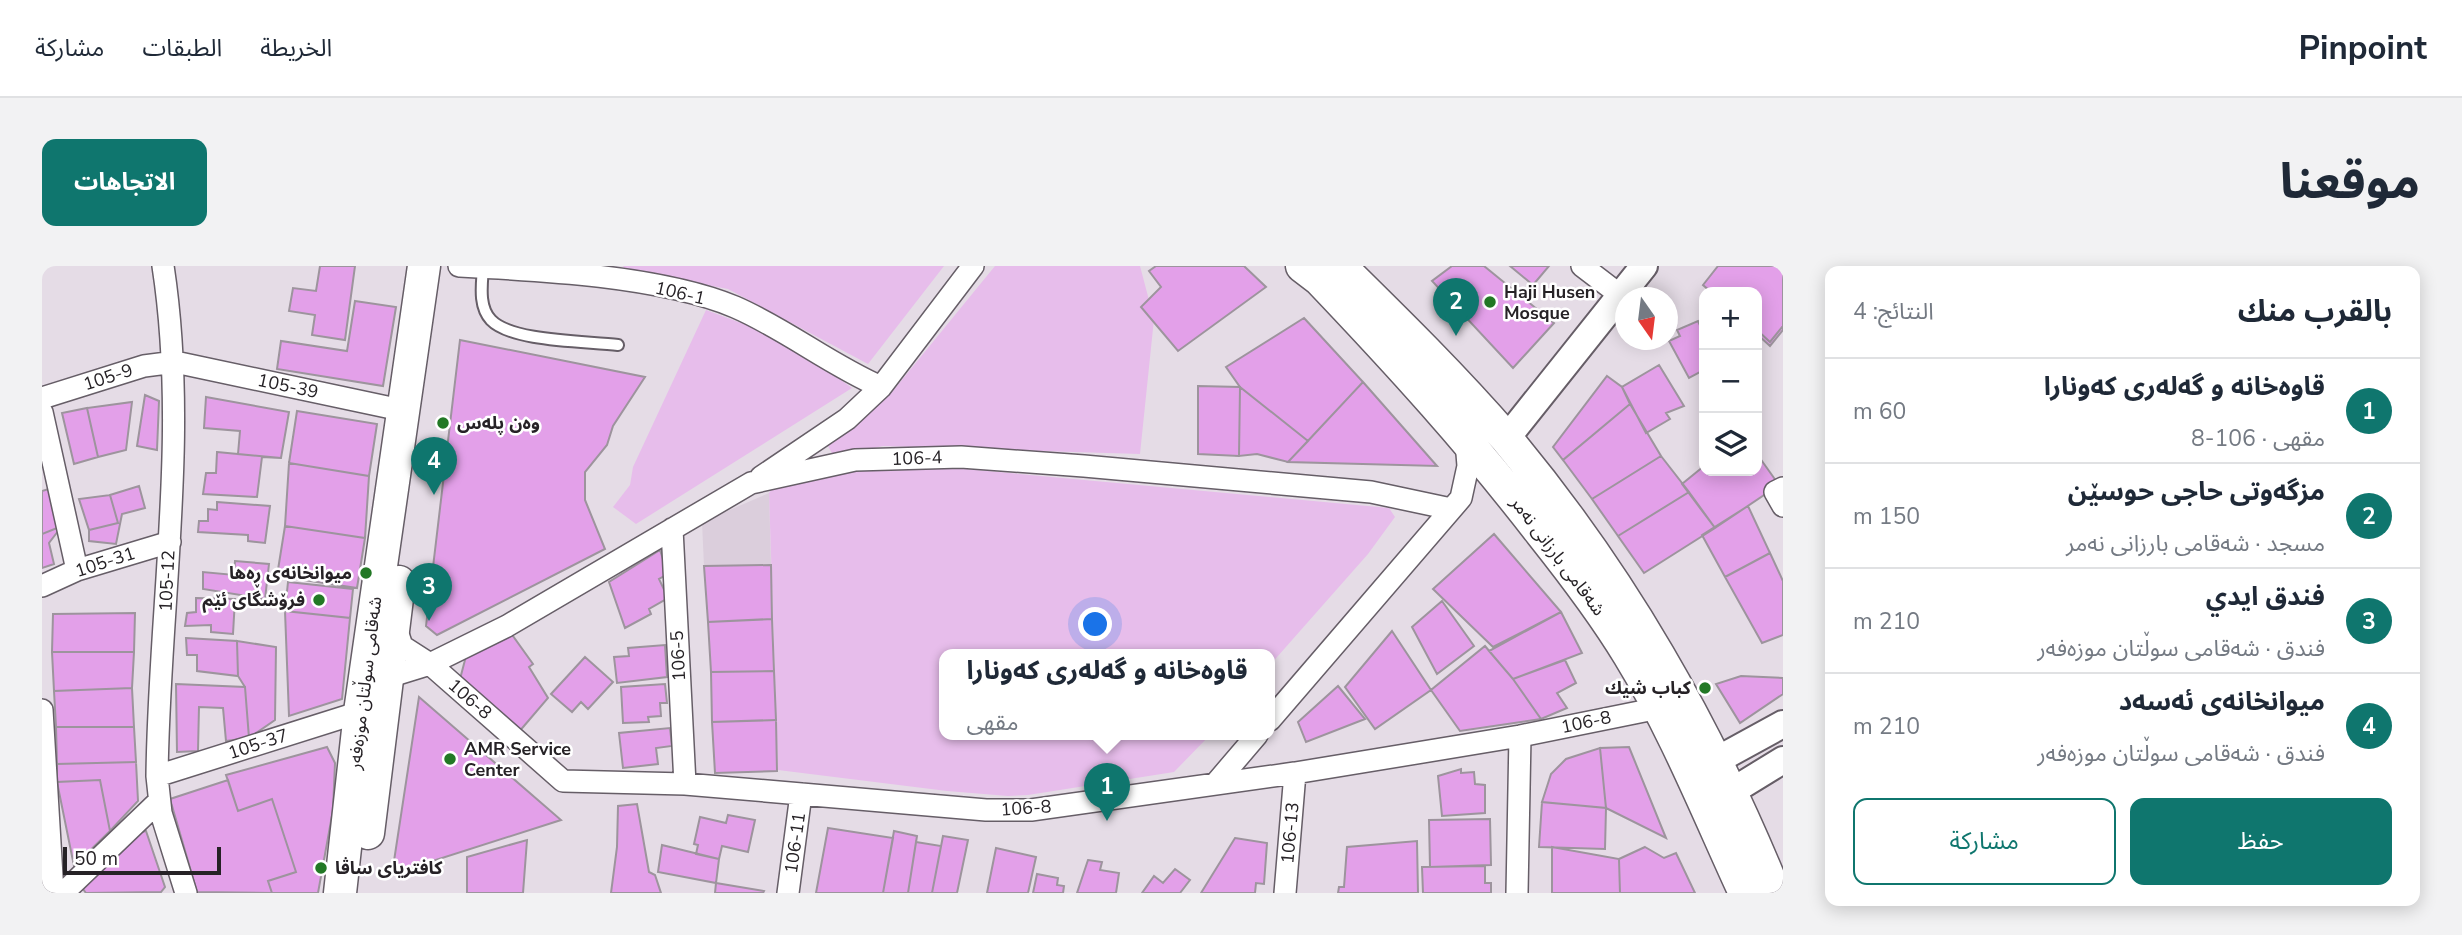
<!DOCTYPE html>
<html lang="ar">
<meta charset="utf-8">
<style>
:root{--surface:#fff;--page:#f2f2f3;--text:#1f2937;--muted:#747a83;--line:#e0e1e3;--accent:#0f766e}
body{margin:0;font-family:"Nunito Sans","Noto Sans Arabic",sans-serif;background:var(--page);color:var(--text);direction:rtl}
.controls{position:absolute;right:21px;top:21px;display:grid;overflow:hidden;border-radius:14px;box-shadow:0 4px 18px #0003}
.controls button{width:63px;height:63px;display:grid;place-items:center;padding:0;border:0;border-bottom:2px solid var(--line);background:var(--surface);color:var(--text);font:35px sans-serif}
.compass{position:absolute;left:1573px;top:21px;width:63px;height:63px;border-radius:50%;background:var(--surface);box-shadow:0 4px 18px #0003;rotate:166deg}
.scale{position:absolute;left:21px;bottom:18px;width:158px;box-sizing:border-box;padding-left:7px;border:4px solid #262226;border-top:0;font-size:19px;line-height:24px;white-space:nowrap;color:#262226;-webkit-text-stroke:5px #fff;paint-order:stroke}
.you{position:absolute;left:1054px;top:359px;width:24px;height:24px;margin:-18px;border:5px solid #fff;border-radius:50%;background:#1a73e8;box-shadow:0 0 0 10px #1a73e833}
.badge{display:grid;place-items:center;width:46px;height:46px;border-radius:50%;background:var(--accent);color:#fff;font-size:23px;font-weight:700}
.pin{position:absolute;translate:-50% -58px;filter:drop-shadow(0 2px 4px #0008)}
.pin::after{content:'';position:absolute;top:37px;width:24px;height:21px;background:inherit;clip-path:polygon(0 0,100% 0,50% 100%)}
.popup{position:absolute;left:897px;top:383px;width:336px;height:91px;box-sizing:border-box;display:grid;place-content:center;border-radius:14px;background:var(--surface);filter:drop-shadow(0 2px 5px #0005);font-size:23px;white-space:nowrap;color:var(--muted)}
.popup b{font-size:26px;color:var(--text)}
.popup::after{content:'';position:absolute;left:50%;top:100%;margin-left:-14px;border:14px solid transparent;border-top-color:var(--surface)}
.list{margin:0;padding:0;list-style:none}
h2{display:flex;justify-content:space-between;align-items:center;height:91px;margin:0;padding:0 28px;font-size:30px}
h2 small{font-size:23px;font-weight:400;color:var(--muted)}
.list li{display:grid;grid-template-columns:46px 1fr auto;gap:21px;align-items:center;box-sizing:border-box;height:105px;padding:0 28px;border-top:2px solid var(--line)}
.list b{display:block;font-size:26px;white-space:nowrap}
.list p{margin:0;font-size:23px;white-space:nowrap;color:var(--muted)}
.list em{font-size:23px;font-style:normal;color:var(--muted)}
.actions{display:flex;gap:14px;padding:21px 28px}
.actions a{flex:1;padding:16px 0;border:2px solid var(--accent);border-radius:14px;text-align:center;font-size:24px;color:var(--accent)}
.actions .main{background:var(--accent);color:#fff}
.icon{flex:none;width:38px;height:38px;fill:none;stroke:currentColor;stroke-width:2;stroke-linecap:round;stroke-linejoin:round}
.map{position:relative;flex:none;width:1741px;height:627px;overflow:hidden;direction:ltr;border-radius:14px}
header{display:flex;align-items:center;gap:42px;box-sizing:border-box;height:98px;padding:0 35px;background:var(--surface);border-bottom:2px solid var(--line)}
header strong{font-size:33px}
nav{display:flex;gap:38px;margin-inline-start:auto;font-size:24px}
.intro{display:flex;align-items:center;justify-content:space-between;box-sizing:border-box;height:168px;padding:0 42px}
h1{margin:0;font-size:49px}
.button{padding:18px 32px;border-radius:14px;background:var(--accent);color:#fff;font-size:24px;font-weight:700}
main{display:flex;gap:42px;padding:0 42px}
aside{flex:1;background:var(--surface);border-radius:14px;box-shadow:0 4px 18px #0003}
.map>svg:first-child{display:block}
.built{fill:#dbcedc}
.green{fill:#e7bdeb}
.building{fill:#e3a0e9;stroke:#9d949d;stroke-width:2}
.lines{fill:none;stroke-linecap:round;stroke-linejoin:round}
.service-casing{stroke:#665e67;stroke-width:14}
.minor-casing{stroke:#665e67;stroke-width:24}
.tertiary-casing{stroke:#665e67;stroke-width:30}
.primary-casing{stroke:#665e67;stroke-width:35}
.service{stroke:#fff;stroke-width:10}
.minor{stroke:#fff;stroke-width:21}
.tertiary{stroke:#fff;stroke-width:26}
.primary{stroke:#fff;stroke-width:32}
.poi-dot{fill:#227825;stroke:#fff;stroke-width:2.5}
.labels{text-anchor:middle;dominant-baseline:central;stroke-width:5;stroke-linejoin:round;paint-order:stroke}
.poi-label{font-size:18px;font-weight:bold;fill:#262226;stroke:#fff;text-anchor:start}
.street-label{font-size:18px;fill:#262226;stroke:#fff}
</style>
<header>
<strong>Pinpoint</strong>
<nav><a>الخريطة</a><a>الطبقات</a><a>مشاركة</a></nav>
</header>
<div class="intro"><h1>موقعنا</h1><a class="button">الاتجاهات</a></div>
<main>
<aside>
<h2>بالقرب منك<small>النتائج: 4</small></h2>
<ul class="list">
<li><span class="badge">1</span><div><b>قاوەخانە و گەلەری کەونارا</b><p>مقهى · 106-8</p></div><em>60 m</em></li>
<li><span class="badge">2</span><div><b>مزگەوتی حاجی حوسێن</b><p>مسجد · شەقامی بارزانی نەمر</p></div><em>150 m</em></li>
<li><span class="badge">3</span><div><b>فندق ايدي</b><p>فندق · شەقامی سوڵتان موزەفەر</p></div><em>210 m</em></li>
<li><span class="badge">4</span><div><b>میوانخانەی ئەسەد</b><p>فندق · شەقامی سوڵتان موزەفەر</p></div><em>210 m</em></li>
</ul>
<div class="actions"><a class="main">حفظ</a><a>مشاركة</a></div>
</aside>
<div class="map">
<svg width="1741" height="627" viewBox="0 0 1741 627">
<rect width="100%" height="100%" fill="#e5dce6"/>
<path class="built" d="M727,227L729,299L662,300L660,256Z"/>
<path class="green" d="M581,0H902L826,98L686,23L583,4Z
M953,0H1098L1112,53L1098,188L841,180L792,191L786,180L850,126Z
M664,44L742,73L810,122L594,258L571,241L588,219L591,201Z
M880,199L1347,242L1353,251L1326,288L1228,399V389H902V469H1168L1132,506L986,529L966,530L905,525L736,504L727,227L732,220L800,206Z"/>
<path class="building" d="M278,0H313L303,74L270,69L273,49L247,45L251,22L274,25Z
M1114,0H1202L1224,21L1136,85L1099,41L1119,21L1107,5Z
M1410,0H1442L1512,57L1471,102L1390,15Z
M1468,0H1507L1491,19Z
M1676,0H1741V60L1728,76L1715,64V26H1669L1661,19Z
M1676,0H1741V64L1728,80L1715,68V26H1669L1661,19Z
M313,35L354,41L341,120L235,103L239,75L305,85Z
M1262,52L1321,116L1266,175L1198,121L1184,101Z
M1656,55L1662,68V104L1647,112L1627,75L1638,70L1635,64Z
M418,74L603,111L571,160L565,179L543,206V234L563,283L395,369L384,360Z
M1617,99L1642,140L1624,147L1628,153L1604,167L1580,121Z
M1565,110L1580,121L1588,138L1521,194L1511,181Z
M1321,116L1395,200L1246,196Z
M1156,120L1198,121L1197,190L1156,188Z
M1198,121L1266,175L1246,196L1215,188L1197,190Z
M103,129L117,135L115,184L95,180Z
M164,131L247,146L239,192L196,188L198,165L162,162Z
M90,136L84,184L56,191L45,142Z
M1588,138L1619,190L1550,233L1521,194Z
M45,142L56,191L32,198L20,147Z
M255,145L335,158L327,210L247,197Z
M175,186L196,188L239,192L220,191L215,231L161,228L164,207H174Z
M1715,188L1737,219L1673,262L1640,218L1662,200V205H1715Z
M1619,190L1647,226L1576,270L1550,233Z
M247,197L327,210L323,272L243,260Z
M97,220L103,242L80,248L74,278L47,275V264L76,257L68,229Z
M10,222L20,260L0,268V225Z
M1647,226L1673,262L1602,307L1576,270Z
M68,229L76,257L47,264L37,233Z
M175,236L228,240L223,277L206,275V269L156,266L157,255H166V243L175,244Z
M1706,240L1728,287L1683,311L1660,269Z
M20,260L7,277L12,298L0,302V268Z
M243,260L323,272L315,322L235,310Z
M1452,268L1519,346L1451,381L1391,323Z
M618,284L626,308L617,313L626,332L607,343L609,348L583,362L567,316Z
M1728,287L1741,315V369L1720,377L1683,311Z
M193,295L227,298L223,333L161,323V306L192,309Z
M729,299L730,353L666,356L662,300Z
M246,316L311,323L308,352L243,345Z
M154,332L193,333L191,368L169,366V359L143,360L145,347L154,346Z
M1400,335L1432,380L1395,408L1370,361Z
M243,345L308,352L300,433L247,450Z
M1519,346L1540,387L1471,413L1447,385Z
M93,347L92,386H10L11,348Z
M730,353L732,405L669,406L666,356Z
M466,363L491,398L487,401L506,432L476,467L417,417L423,394L420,389Z
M1350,365L1389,424L1333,463L1303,421Z
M144,372L195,375L196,410L155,405V389H145Z
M195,375L234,381L233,454L207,472L203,421L196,410Z
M623,379L625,411L575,417L572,391L587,390L586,382Z
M1443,380L1471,413L1499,453L1418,465L1389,424Z
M10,386H92L90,422L12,425Z
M543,391L571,416L546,443L539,436L530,446L509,428Z
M1523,394L1534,417L1515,427L1525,442L1499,453L1471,413Z
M732,405L734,454L670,456L669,406Z
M1699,410L1741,412V428L1698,457L1674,418Z
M134,418L203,421L207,472L184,475L181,442L157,441L156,485L135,486Z
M623,418L625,437H618L619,450L606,451L607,456L581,457L579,421Z
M1296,420L1323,453L1264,476L1256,456Z
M90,422L92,461H14L12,425Z
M377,431L519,554L350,608Z
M734,454L735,505L673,507L670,456Z
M14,461H92L94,496L15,498Z
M628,462L630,480L614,482L616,498L581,502L577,467Z
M285,481L293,497L291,544L276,627H230L226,615L254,606L230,533L196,545L184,509Z
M1587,481L1624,572L1564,542L1558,482Z
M1558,482L1564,542L1500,536L1509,508L1524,493Z
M94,496L96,535L68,565L58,514L15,516V498Z
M1419,503V507L1432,506L1433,518L1443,519V547L1400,550L1396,510Z
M58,514L68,565L32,600L15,516Z
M186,514L196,545L230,533L254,606L226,615L230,627L155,626L128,533Z
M1500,536L1564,542L1563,583L1497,581Z
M595,538L607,606L613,609L619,627H569L575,581L576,540Z
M686,549L713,554L706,586L680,580L677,593L654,588L656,579L652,578L658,551L684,557Z
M1448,553L1449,599L1388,601L1387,554Z
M786,562L851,572L841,627H774Z
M104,565L123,621L119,626L44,627L41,623L95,567Z
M852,565L875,570L866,627H841Z
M901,570L926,574L915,627H890Z
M1193,572L1225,577L1222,618L1214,617L1213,627H1159Z
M485,574L481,627H425V591Z
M1375,575L1376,627H1296L1297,621H1302L1305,581Z
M874,576L899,580L890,627H866Z
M620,579L677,593L674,617L616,606Z
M1510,581L1577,593L1578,627H1510Z
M1603,581L1622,592L1634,587L1653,627H1578L1577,593Z
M954,582L994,591L986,627H945Z
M1046,594L1060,596L1058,604L1077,607L1074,627H1035Z
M1443,600V617H1449V627H1381L1380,601Z
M1133,603L1148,614L1138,627H1100L1112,610L1121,617Z
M995,608L1016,612L1015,619L1022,620L1021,627H991Z
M674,617L722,625L721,627H673Z"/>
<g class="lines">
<g class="service-casing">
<path id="service" d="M441,1C440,18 436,40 449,54C470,76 545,75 576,79"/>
</g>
<g class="minor-casing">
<path id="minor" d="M121,0C147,169 117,340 115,510L119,547L144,627
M417,0C497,4 619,10 693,41C744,63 788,99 839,121
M1540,0L1578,29
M0,132L102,100L133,96L359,144
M0,146L35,304
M719,211L805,153L839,121L931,0
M1741,222L1733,226L1741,240
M630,263L643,518
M0,320L35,304L128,276
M353,359L360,380L388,398L521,515L643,518L944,544H989L1253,507L1478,470L1617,442
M346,411L388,398L465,360L709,217L813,194L919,191L1042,200L1329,226L1409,243
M0,444L11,627
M1228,454L1419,232L1426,200L1424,175
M115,510L318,446
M1174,517L1215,469
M21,627L117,535
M746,627L759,528
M1243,627L1253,507
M1475,627L1478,470"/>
</g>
<g class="tertiary-casing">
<path id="tertiary" d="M1464,173L1602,0
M1657,504L1741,458
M1671,537L1741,494"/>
</g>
<g class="primary-casing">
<path id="primary" d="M1260,0L1277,13C1357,97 1429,176 1500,268C1531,307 1561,346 1587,389C1633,464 1666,547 1703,627
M1298,0C1355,56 1412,112 1464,172C1580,311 1665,460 1733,627
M326,567L357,316
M298,627L318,446L382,0"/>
</g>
<use href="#service" class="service"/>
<use href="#minor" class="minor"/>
<use href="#tertiary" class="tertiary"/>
<use href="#primary" class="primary"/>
</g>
<g class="poi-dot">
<circle cx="1448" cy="36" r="7"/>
<circle cx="401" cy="157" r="7"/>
<circle cx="324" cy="307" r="7"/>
<circle cx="277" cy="334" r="7"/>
<circle cx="1663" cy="422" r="7"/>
<circle cx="408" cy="493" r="7"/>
<circle cx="279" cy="602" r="7"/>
</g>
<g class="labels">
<g class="poi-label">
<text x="1462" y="26">Haji Husen<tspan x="1462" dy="21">Mosque</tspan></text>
<text x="415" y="157">وەن پلەس</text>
<text x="310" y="307" text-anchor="end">میوانخانەی ڕەها</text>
<text x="263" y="334" text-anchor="end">فرۆشگای ئێم</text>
<text x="1649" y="422" text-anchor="end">كباب شيك</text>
<text x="422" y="483">AMR Service<tspan x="422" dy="21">Center</tspan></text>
<text x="293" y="602">کافتریای ساڤا</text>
</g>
<g class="street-label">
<text transform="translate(638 27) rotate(13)">106-1</text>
<text transform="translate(66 111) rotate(-18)">105-9</text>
<text transform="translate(246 120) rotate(12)">105-39</text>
<text transform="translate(875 192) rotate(-2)">106-4</text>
<text transform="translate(1516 290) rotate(53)">شەقامی بارزانی نەمر</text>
<text transform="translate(63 296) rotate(-18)">105-31</text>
<text transform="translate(125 315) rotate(-87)">105-12</text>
<text transform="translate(636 390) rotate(-93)">106-5</text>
<text transform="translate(323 417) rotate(-83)">شەقامی سوڵتان موزەفەر</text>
<text transform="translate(428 433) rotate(41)">106-8</text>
<text transform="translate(1544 456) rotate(-12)">106-8</text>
<text transform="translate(216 478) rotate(-18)">105-37</text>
<text transform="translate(984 542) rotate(-4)">106-8</text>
<text transform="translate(1248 567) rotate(-85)">106-13</text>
<text transform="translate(753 577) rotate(-82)">106-11</text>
</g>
</g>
</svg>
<div class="controls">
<button>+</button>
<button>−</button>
<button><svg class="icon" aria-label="layers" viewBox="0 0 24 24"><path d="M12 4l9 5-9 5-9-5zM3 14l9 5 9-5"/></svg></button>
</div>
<svg class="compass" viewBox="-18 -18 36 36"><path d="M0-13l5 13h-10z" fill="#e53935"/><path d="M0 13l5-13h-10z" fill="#747a83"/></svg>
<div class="scale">50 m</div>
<div class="you"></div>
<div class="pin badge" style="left:1065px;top:555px">1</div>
<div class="popup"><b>قاوەخانە و گەلەری کەونارا</b>مقهى</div>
<div class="pin badge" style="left:1414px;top:70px">2</div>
<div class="pin badge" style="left:387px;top:355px">3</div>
<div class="pin badge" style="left:392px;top:229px">4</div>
</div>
</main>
